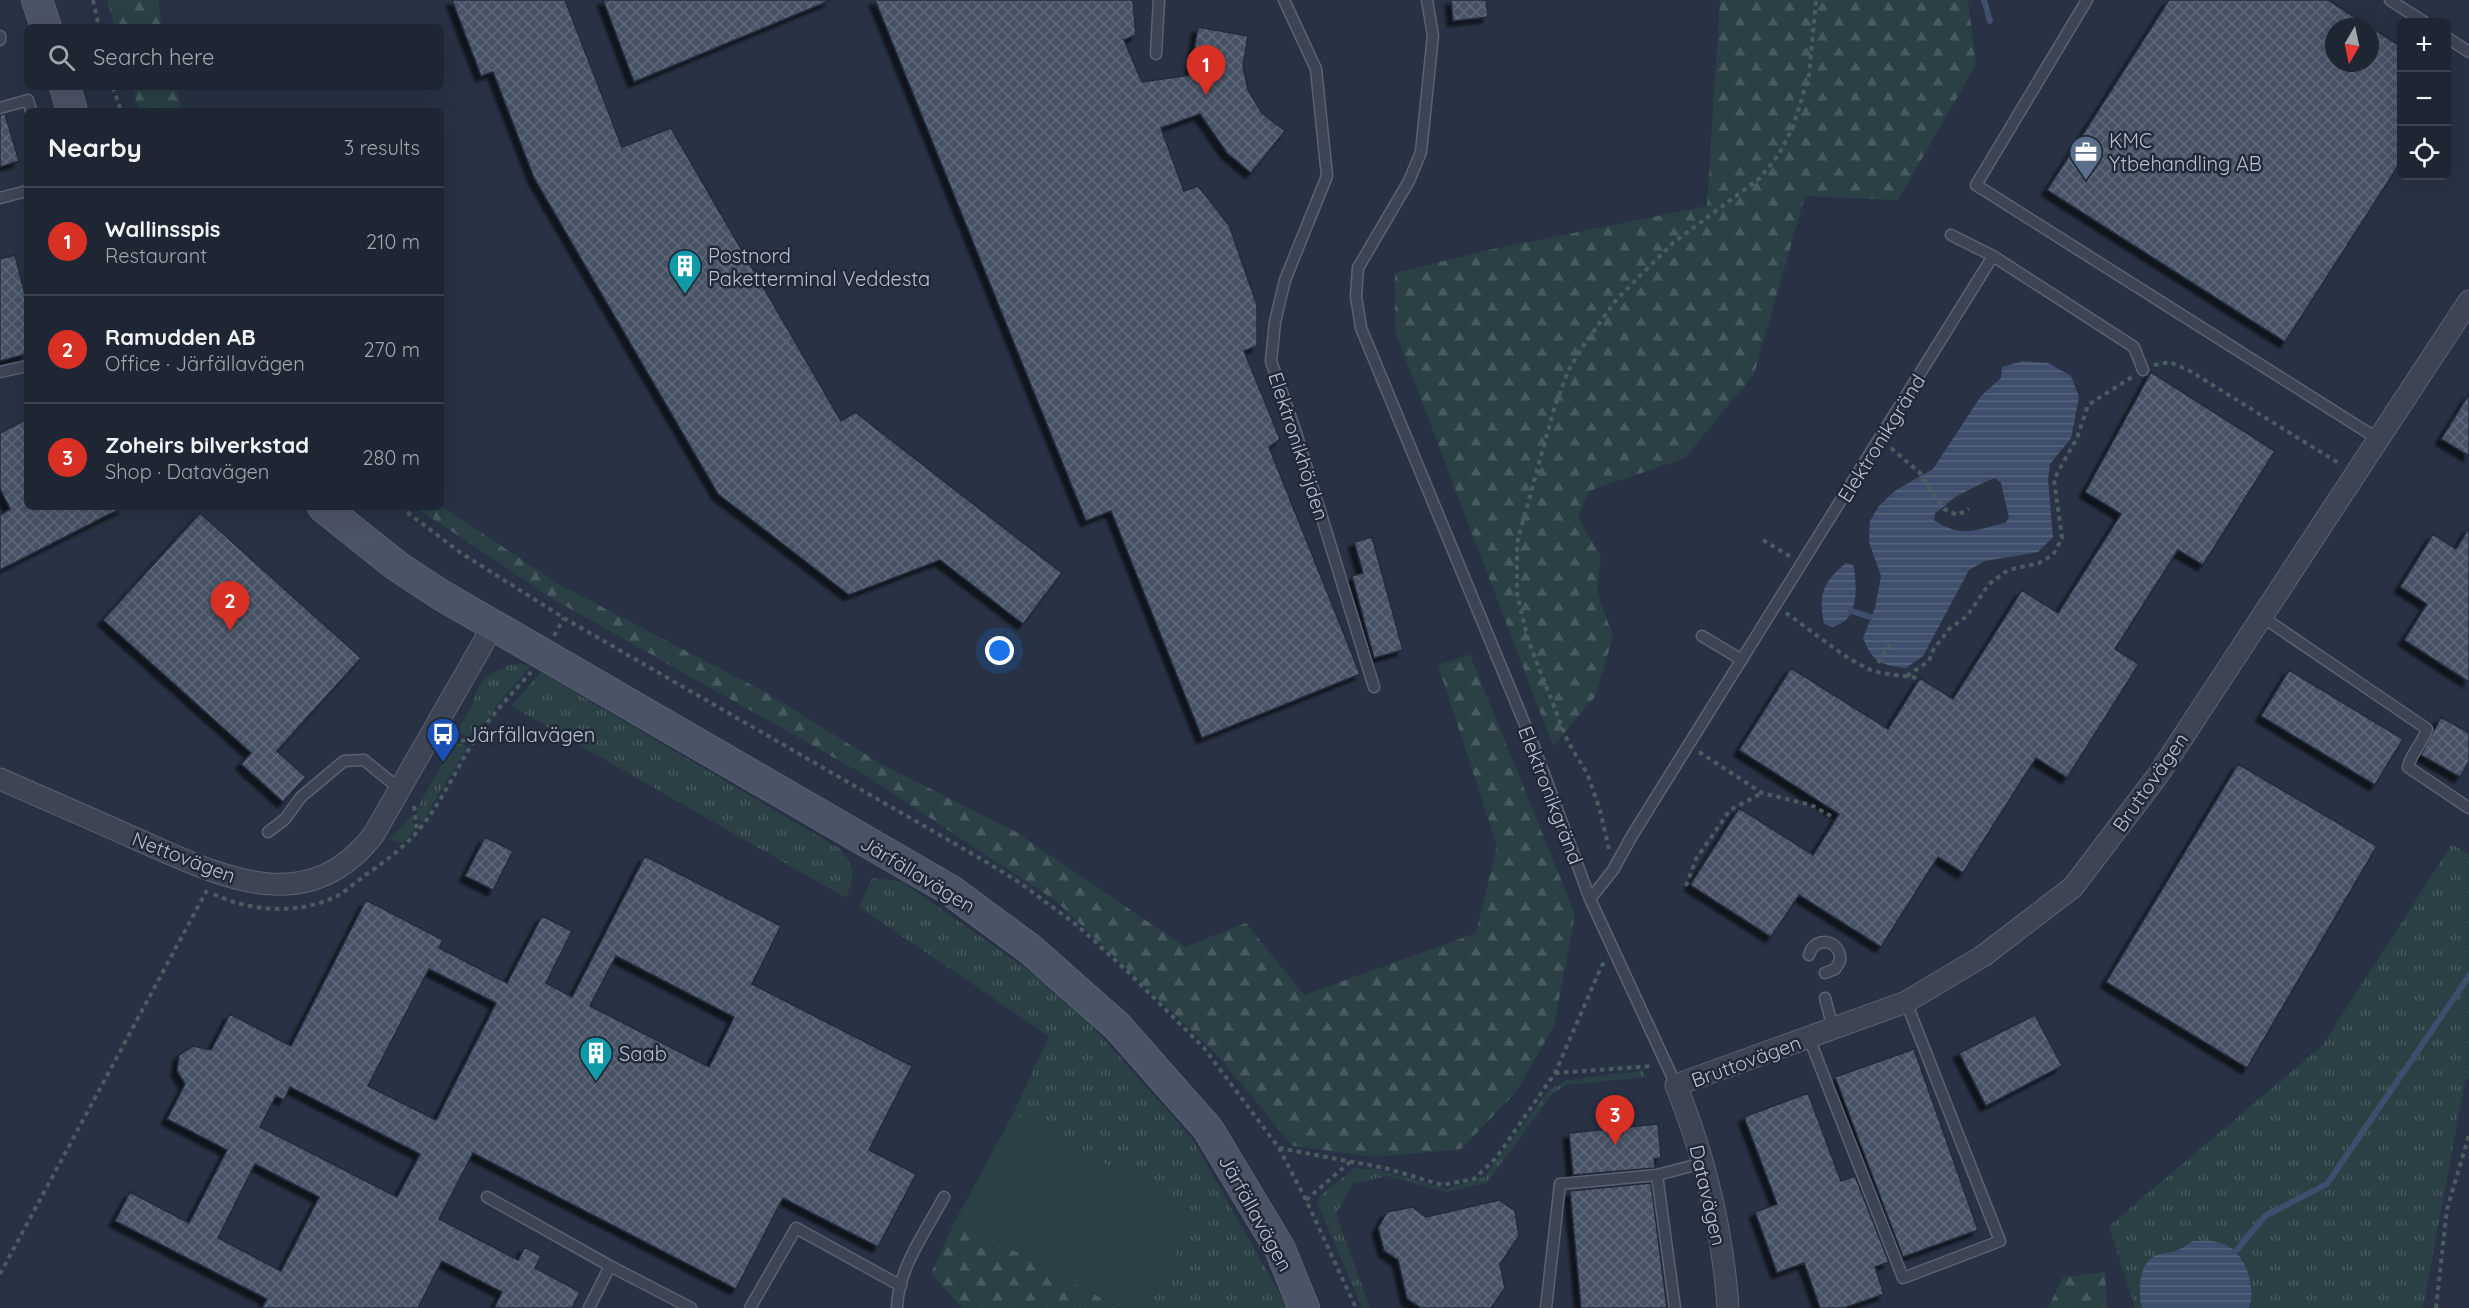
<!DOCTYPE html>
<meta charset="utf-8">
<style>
:root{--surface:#1e2633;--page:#262e3b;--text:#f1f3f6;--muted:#a1a5ac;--line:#3c434e;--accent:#d93025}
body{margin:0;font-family:Quicksand,sans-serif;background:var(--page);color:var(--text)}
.controls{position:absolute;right:18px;top:18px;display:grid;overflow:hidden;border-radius:9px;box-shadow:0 6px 24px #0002}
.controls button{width:54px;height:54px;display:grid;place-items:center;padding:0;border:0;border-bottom:2px solid var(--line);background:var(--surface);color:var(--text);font:30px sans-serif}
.compass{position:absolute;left:2325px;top:18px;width:54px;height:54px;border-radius:50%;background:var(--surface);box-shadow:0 6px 24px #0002;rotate:189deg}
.you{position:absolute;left:1000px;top:651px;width:21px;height:21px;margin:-15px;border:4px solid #fff;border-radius:50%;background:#1a73e8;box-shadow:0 0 0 9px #1a73e833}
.badge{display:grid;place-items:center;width:39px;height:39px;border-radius:50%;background:var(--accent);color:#fff;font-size:20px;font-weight:700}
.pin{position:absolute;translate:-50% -50px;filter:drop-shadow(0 2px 3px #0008)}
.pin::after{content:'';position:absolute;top:32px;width:21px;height:18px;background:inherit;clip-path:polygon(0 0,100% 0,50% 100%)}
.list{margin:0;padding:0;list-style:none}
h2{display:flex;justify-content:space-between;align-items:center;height:78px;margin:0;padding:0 24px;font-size:26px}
h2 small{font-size:20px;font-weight:400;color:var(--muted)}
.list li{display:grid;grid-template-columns:39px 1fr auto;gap:18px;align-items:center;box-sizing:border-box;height:108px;padding:0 24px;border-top:2px solid var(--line)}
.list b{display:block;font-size:22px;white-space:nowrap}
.list p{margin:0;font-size:20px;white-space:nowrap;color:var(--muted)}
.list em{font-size:20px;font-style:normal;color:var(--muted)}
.icon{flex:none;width:33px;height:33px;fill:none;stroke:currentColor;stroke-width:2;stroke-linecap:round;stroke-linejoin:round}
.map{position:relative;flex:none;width:2469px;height:1308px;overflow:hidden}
.search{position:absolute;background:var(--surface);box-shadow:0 6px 24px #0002;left:24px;top:24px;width:420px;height:66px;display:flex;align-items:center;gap:15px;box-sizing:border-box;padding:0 21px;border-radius:9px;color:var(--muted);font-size:22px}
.panel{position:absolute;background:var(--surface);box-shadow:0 6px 24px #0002;left:24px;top:108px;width:420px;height:402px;border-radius:9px}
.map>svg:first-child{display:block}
.grass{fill:url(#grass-tufts)}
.forest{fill:url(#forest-firs)}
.garden{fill:#2a4045}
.water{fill:url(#water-rules);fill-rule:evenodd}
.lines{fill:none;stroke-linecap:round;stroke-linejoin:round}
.stream{stroke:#3f4e6c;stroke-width:6}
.building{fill:url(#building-cross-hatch);stroke:#232b3b;stroke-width:1.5;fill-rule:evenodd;filter:url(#shadow)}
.lane-casing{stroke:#5b6271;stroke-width:13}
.street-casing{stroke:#5b6271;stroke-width:23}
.secondary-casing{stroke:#5b6271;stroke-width:32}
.path{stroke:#495d61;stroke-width:4;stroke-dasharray:4.5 4.5;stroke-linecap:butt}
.lane{stroke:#3d4453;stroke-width:10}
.street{stroke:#3d4453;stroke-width:21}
.secondary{stroke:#4b5366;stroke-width:30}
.labels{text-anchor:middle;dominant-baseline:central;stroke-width:5;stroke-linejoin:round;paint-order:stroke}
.poi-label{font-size:20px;fill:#bac0cd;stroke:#212939;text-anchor:start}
.street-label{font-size:20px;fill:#bac0cd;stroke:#212939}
</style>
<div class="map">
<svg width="2469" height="1308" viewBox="0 0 2469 1308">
<defs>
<pattern id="grass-tufts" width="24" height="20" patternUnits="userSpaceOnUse" patternTransform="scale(1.5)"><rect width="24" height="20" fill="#2a4045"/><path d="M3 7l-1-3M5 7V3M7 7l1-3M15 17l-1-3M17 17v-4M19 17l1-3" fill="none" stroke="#475a5f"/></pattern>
<pattern id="forest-firs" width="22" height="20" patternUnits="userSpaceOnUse" patternTransform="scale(1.5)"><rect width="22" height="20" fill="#2a4045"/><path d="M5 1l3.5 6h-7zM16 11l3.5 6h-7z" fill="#475a5f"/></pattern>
<pattern id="water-rules" width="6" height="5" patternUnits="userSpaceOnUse" patternTransform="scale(1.5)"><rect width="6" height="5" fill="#3f4e6c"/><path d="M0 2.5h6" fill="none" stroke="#596680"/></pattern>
<pattern id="building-cross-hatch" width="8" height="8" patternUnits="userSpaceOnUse" patternTransform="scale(1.5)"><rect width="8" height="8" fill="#475265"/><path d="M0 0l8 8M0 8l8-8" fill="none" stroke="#5f697a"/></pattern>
<filter id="shadow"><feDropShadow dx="-5.5" dy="5.5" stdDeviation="1.5" flood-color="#0009"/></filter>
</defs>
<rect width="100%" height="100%" fill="#283244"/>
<path class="grass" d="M523,664L530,667L500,701L475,735L468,737L456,732L472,707L477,691L484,678L508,665Z
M541,672L840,849C856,869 855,875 846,898L511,706Z
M455,744H461L467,747L422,822C416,817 417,812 419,805L445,759Z
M412,815L414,830L408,838L402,843L392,840V837Z
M2452,844L2469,855V1078L2465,1081L2423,1308H2135L2109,1226L2322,1046Z
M872,878L901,881L1065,996L1191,1137L1288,1308H1146L1196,1214L1013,1114L1049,1036L859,907Z
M1643,1071L1646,1077L1566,1085L1551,1095L1487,1183L1446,1192L1386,1176L1353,1184L1336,1214L1370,1308H1362L1318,1204L1320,1196L1355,1168L1378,1170L1447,1189L1484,1177L1548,1091L1567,1080Z"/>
<path class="forest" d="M107,0H158L162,27H115Z
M1720,0H1968L1976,65L1898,200L1805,196L1754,374L1685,458L1589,491L1578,517L1601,557L1597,592L1613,636L1595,697L1553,746L1395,331V273L1489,250L1707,206Z
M132,87H176L182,111H139Z
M441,506L560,585L770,695L878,762L1016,832L1185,947L1246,923L1304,995L1476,933L1497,846L1438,665L1470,655L1575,914L1554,1026L1516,1092L1461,1149L1375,1157L1293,1146L1218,1056L1056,901L868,777L553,599L415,507Z
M956,1219L1120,1308H962L931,1273Z
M2105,1272L2107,1308H2046L2049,1306L2063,1277Z"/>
<path class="garden" d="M1013,1114L1197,1214L1146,1308H1120L956,1219Z"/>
<path class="water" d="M2023,361L2048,363L2071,376L2079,397L2071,438L2050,464L2048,480L2053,537L2038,552L1985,561L1969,570L1923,656L1906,668C1880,665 1873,662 1863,638L1875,608L1881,576L1869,542L1870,521L1879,506L1896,490L1933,469L1981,396L2001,378L2002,367ZM1995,478L2001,483L2009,518L2005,523C1976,530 1960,538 1934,520L1935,513C1941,509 1945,506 1950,501C1957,495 1986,481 1995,478Z
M1846,563L1853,565C1857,580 1858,608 1846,620C1843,623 1837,625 1833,627L1824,624C1818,596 1823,581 1846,563Z
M2193,1241C2201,1241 2210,1240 2217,1242C2244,1247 2257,1285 2249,1308H2142C2138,1292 2138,1266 2154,1256C2160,1253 2166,1254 2173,1252C2180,1250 2187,1245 2193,1241Z"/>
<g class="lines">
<path class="stream" d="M1984,0L1990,21
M1851,611L1870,617
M2235,1252L2265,1216L2327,1184L2469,976"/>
</g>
<path class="building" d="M452,0H565L622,147L671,128L841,421L855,412L1062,573L1023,624L940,560L849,595L718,494L534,178L493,72L481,76Z
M603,0H831L634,82Z
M875,0H1133L1136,35L1124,40L1142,82L1190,75L1198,27L1248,36L1243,66L1248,90L1262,113L1285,131L1251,173L1227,153L1200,114L1161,128L1184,191L1198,186L1229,225L1257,305V346L1244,351L1280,439L1269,447L1360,674L1202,738L1111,511L1086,521Z
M1451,0H1486L1488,17L1453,21Z
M2169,0H2328L2402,47V160L2285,342L2047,190ZM2334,27H2370V63H2334Z
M5,114L19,161L0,167V115Z
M15,255L27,302V354L0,361V259Z
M2151,372L2275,451L2203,565L2178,550L2115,649L2139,664L2067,778L2036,758L1963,873L1938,857L1881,947L1799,895L1771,937L1690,885L1739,808L1813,855L1839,814L1739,750L1791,668L1888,729L1920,678L1953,699L2022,590L2058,613L2121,514L2085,492Z
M2469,394V456L2441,439Z
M27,419V507H124L0,570V515L10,509L0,489V433Z
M200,513L361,658L277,751L306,777L283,802L241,764L251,753L103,620Z
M2469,528V682L2404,640L2427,604L2400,587L2433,534L2456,549Z
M1372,537L1403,650L1374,658L1352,576L1363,573L1354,542Z
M2289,670L2403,739L2375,785L2261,716Z
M2441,717L2469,733V761L2460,777L2421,755Z
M2238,764L2377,846L2247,1068L2106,982Z
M485,837L513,851L493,890L465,876Z
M645,856L781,926L752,984L912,1066L869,1150L916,1174L878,1247L783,1198L736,1289L473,1153L439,1219L518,1260L525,1247L541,1256L535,1268L580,1292L572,1308H494L502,1292L442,1261L418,1308H262L267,1299L115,1221L130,1192L189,1223L227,1150L167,1119L185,1084L177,1071L179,1055L193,1046L211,1050L230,1014L291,1046L366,900L443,940L439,948L507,983L542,916L572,931L546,983L572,997ZM616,956L734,1017L709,1067L590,1006ZM429,969L496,1003L436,1120L368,1086ZM290,1087L420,1154L397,1197L260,1127L276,1096L284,1100ZM255,1164L319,1197L281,1271L218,1238Z
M2035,1015L2062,1066L1986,1106L1959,1053Z
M1914,1049L1978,1230L1903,1257L1835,1077Z
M1808,1093L1841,1181L1855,1176L1889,1262L1875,1267L1884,1294L1844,1308H1820L1804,1263L1777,1273L1755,1212L1777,1204L1744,1117Z
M1658,1124L1661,1158L1654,1159L1655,1168L1573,1175L1569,1133Z
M1651,1183L1667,1308H1581L1570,1191Z
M1499,1200L1515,1211L1519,1236L1500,1264L1505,1288L1491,1308H1421L1407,1299L1398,1260L1384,1251L1378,1228L1387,1212L1412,1207L1426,1217Z"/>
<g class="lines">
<g class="lane-casing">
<path id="lane" d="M1284,0L1316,69L1327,176L1285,280L1275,322L1271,361L1296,433L1374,687
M1427,0L1433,35L1421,152L1409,181L1358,268L1356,296L1361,328L1533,744L1590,899L1676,1085
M2087,0L1976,185L2378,439
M2390,0L2424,22
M0,36V40
M2446,37L2469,52
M1156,54L1159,0
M0,108L28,100L31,111
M0,198L27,191
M1993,256L2134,347L2143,370
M0,372L27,366
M2261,616L2427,729C2423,743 2411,753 2408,767L2469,808
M1702,636L1742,660
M268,832L285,819L301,797L344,761L364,760L401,790
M1590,899L1613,870L1633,834L1993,256L1951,235
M1809,955C1815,934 1842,940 1840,961L1835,969L1825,973
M1825,998L1833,1028
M1809,1038L1903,1278L2000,1241L1906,1002
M1657,1175L1675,1308
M487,1197L610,1266
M589,1308L610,1266L691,1308
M750,1308L796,1228L901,1286
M897,1308C898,1268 926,1231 944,1197
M1546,1308L1560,1184L1657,1175L1703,1163"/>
</g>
<g class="street-casing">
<path id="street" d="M0,779C45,799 90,818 134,838C217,874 306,923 374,834L493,626
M1728,1308C1723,1233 1704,1155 1676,1085L1906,1002L1983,956L2073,887L2158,775L2469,301"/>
</g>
<g class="secondary-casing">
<path id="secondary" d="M37,0L46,27
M65,87L72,111
M323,507L397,566L441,595L950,890L1030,949L1117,1026L1208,1129L1280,1249L1304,1308"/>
</g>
<path class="path" d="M93,0L99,27
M113,87L121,111
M2154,365L2170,362L2190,371L2340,464
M1891,448L1920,473L1944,509L1957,515L1969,509
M400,507L461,553L564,618L983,860L1020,883L1078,926L1127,971L1204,1048L1279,1148L1306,1200L1356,1308
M1763,540L1791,557
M1786,613C1813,631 1841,657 1871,670C1884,675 1903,675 1917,678
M554,636L564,618
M1878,663L1890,644
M1907,676L1929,661L1933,650L1949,629L1967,616L1989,584L2008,570L2039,563L2053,555L2062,538L2054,479L2077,438L2088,405L2132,377
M452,740L474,741
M1699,752L1762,793L1811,805L1831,816
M414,806L417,831
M1609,849L1600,810L1587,773L1568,742L1528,640L1517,593V543L1554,409L1568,371L1585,343L1617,299L1673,243L1760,178L1779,154L1793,127L1809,75L1816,0
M1686,886L1696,859L1730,810L1762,793
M214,894C251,912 299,915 337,896C348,890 359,879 370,872C389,858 406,846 421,827C443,800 457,767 476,738C491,715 513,693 531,672
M1555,1073L1653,1066
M1279,1148L1385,1168L1442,1185L1474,1179L1496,1158L1555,1073L1602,965L1606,962
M1306,1200L1350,1162
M0,1274L207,890
M2436,1308L2447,1209L2469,1135"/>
<use href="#lane" class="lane"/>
<use href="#street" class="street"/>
<use href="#secondary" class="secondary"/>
</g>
<defs>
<g id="office-pin" transform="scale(1.725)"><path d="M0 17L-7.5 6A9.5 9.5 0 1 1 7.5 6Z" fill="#5c6f8a" stroke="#212939"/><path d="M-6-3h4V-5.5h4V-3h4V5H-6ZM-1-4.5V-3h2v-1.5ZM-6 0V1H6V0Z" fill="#fff"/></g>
<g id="building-pin" transform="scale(1.725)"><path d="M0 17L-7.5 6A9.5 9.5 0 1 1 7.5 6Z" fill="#0f9aa8" stroke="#212939"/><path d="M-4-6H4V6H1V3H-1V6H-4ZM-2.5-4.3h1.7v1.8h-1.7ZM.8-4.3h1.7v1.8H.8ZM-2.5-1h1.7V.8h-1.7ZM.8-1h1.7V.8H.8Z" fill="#fff"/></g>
<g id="bus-pin" transform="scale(1.725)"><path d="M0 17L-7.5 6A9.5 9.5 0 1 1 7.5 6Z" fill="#1a4fb4" stroke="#212939"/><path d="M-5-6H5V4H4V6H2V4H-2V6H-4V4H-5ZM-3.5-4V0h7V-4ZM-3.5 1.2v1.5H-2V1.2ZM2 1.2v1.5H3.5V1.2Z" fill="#fff"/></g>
</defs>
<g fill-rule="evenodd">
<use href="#office-pin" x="2086" y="152"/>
<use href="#building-pin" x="685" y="266"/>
<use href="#bus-pin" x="443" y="734"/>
<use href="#building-pin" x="596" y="1053"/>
</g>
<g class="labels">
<g class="poi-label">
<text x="2109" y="140">KMC<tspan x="2109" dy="23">Ytbehandling AB</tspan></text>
<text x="708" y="255">Postnord<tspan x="708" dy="23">Paketterminal Veddesta</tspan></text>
<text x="466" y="734">Järfällavägen</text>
<text x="619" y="1053">Saab</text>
</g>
<g class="street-label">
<text transform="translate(1881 438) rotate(-58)">Elektronikgränd</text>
<text transform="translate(1299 446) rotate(72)">Elektronikhöjden</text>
<text transform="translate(2150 782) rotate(-55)">Bruttovägen</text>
<text transform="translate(1551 795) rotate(69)">Elektronikgränd</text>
<text transform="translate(184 857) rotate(21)">Nettovägen</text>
<text transform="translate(918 874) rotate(31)">Järfällavägen</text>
<text transform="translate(1746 1061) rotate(-20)">Bruttovägen</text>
<text transform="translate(1708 1195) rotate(77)">Datavägen</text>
<text transform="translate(1256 1213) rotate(61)">Järfällavägen</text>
</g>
</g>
</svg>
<div class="controls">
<button>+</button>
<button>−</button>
<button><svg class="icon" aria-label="locate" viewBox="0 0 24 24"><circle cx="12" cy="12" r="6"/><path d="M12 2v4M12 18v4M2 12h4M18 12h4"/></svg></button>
</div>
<svg class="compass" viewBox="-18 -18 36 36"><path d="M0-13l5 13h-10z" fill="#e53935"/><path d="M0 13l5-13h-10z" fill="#a1a5ac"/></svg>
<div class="you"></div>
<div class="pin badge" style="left:1206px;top:95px">1</div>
<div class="pin badge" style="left:230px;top:631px">2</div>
<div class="pin badge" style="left:1615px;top:1145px">3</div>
<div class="search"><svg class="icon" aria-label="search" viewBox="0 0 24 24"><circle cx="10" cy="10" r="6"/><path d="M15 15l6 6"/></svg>Search here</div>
<section class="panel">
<h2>Nearby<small>3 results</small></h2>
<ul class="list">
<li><span class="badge">1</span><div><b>Wallinsspis</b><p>Restaurant</p></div><em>210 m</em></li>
<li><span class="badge">2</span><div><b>Ramudden AB</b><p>Office · Järfällavägen</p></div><em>270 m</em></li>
<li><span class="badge">3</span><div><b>Zoheirs bilverkstad</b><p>Shop · Datavägen</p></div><em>280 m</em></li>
</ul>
</section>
</div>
